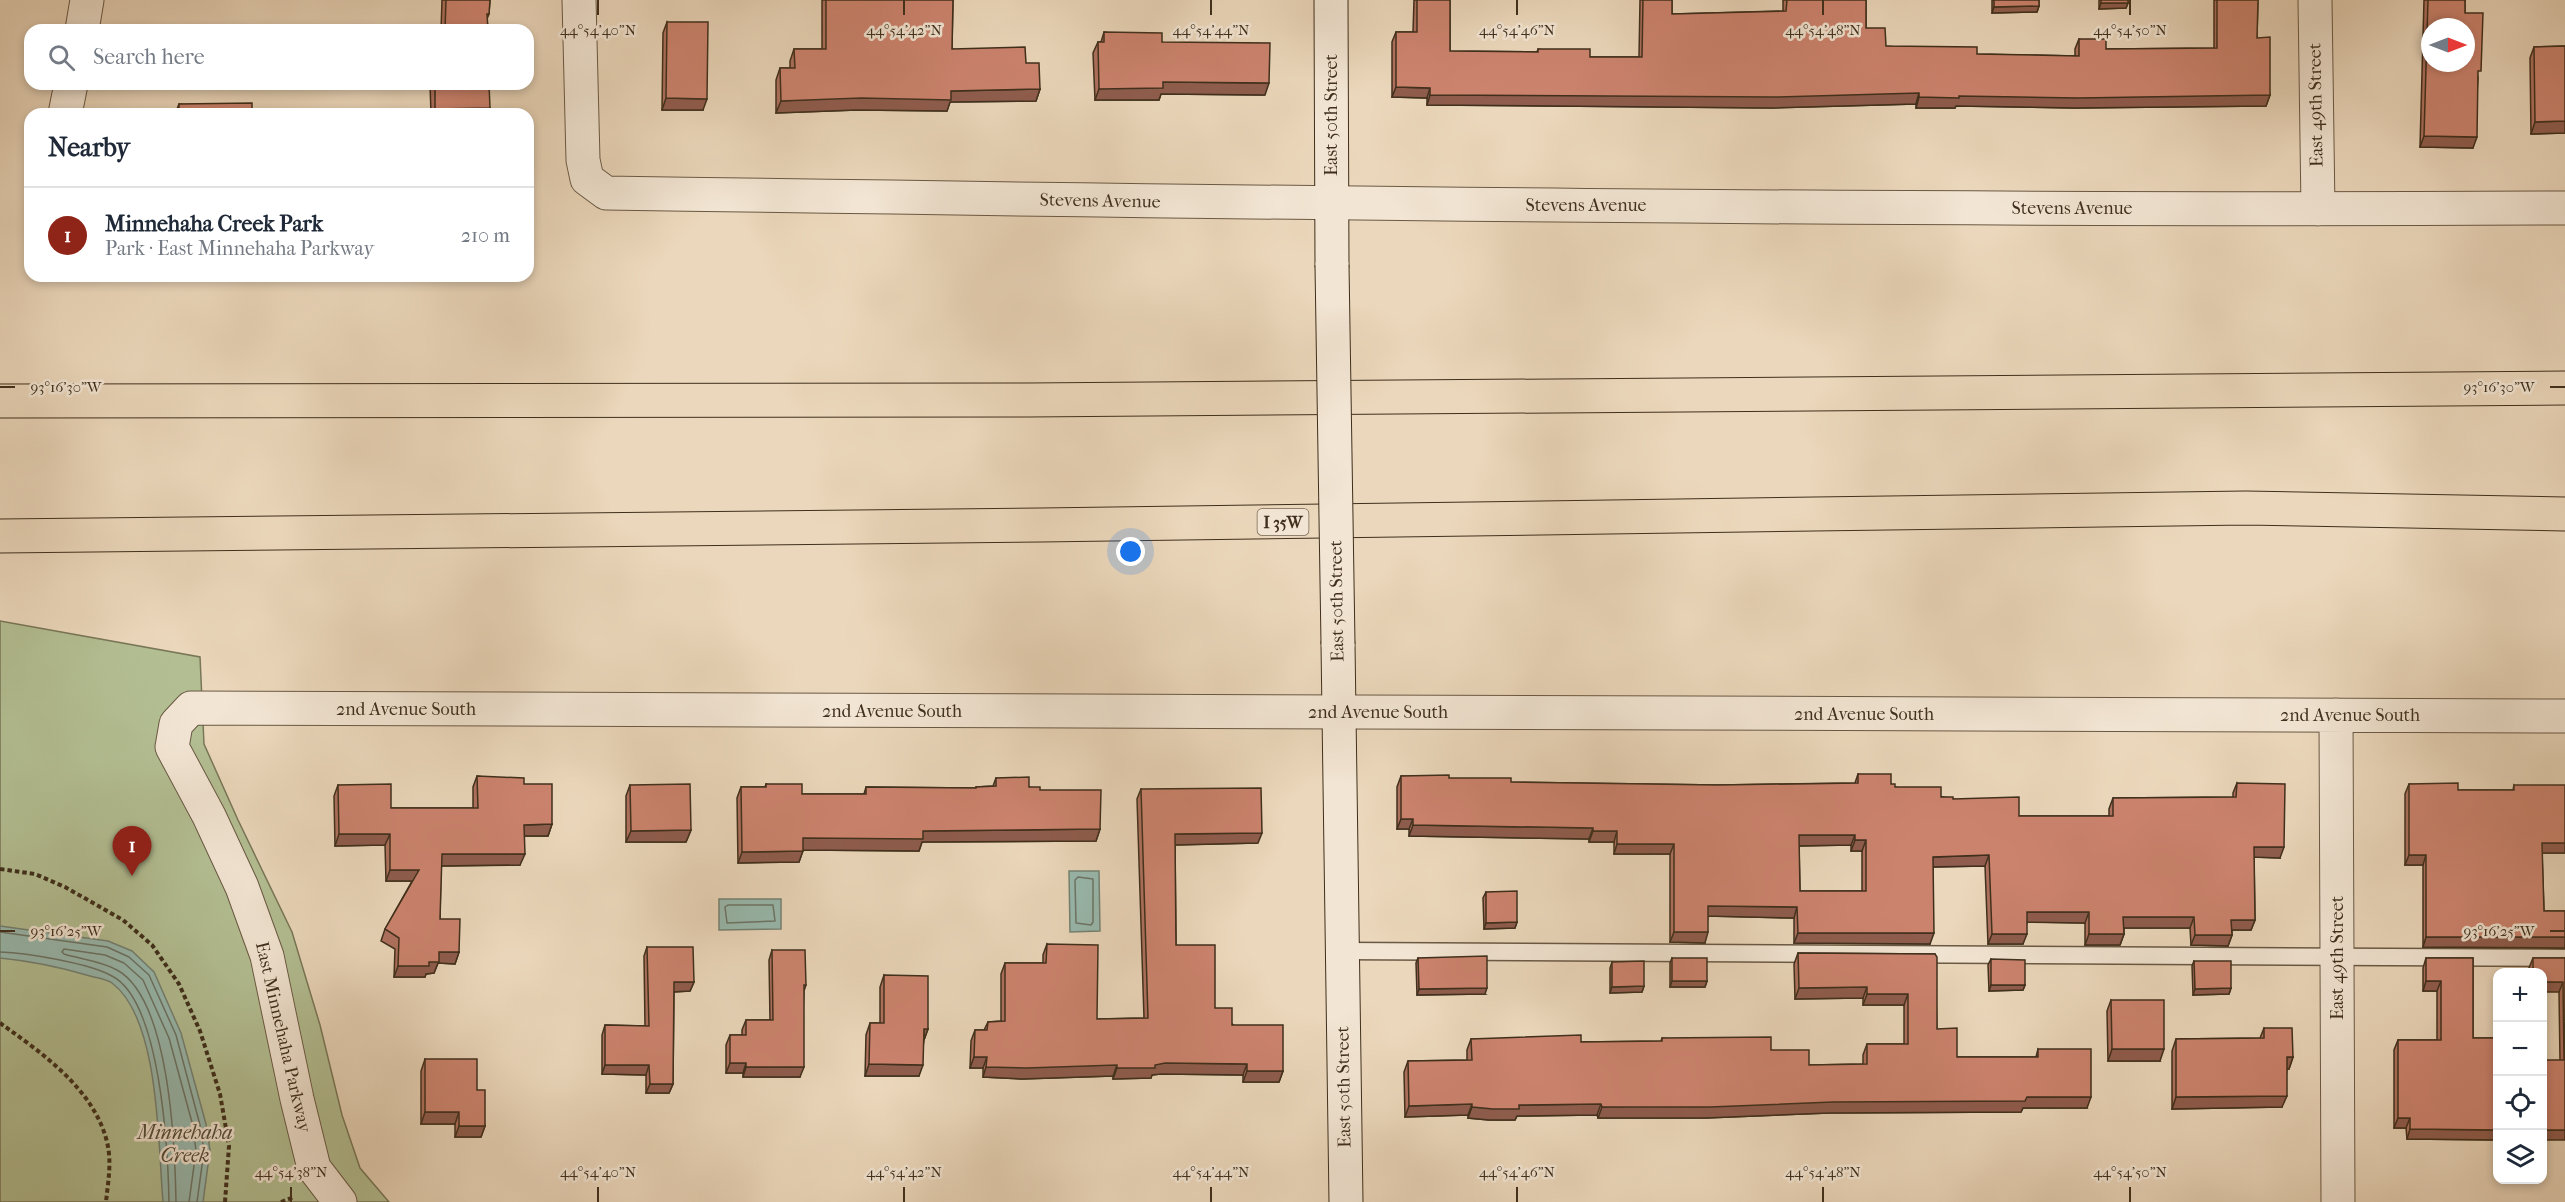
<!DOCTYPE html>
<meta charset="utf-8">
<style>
:root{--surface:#fff;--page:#f2f2f3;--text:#1f2937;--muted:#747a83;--line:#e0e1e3;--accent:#8f2418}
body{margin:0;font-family:"IM FELL French Canon",serif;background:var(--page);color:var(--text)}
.controls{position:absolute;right:18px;bottom:18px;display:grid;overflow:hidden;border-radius:12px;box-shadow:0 3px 9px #0003}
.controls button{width:54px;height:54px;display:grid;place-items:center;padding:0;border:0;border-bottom:2px solid var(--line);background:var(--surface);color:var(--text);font:30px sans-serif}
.compass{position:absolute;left:2421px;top:18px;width:54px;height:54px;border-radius:50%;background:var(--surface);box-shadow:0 3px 9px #0003;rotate:90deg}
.you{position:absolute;left:1131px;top:552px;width:21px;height:21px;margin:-15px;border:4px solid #fff;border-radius:50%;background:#1a73e8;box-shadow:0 0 0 9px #1a73e833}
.badge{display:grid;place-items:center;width:39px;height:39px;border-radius:50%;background:var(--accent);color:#fff;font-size:20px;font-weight:700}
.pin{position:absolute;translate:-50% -50px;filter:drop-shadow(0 2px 3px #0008)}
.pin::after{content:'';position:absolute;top:32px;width:21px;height:18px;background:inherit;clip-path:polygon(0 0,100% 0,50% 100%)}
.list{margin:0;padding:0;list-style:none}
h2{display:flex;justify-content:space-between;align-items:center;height:78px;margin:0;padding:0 24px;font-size:26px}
h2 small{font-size:20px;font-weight:400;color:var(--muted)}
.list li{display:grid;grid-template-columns:39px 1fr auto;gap:18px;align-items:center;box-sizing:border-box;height:96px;padding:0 24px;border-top:2px solid var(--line)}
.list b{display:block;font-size:22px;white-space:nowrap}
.list p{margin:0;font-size:20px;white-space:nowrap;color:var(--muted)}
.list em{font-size:20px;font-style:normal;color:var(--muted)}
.icon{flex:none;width:33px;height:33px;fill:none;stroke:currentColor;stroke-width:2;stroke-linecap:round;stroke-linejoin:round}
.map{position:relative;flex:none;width:2565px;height:1202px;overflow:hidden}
.search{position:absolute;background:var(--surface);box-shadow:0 3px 9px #0003;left:24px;top:24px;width:510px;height:66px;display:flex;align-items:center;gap:15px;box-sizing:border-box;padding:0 21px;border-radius:18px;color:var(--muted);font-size:22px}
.panel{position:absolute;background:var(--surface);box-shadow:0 3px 9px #0003;left:24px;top:108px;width:510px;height:174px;border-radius:18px}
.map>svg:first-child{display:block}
.green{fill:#b3bf93;stroke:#797758;stroke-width:1.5}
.water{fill:#98baaf;stroke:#748274;stroke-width:1.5}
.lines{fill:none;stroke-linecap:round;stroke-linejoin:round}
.shore{stroke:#6c7466;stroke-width:1.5}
.lane-casing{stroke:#6a5944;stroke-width:19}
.street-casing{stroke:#6a5944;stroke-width:35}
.secondary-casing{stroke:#3f2f1c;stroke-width:35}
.highway-casing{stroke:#3f2f1c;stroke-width:35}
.path{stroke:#3f2f1c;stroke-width:4;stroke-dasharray:4.5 3;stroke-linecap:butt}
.lane{stroke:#f2e5d3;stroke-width:16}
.street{stroke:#f2e5d3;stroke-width:33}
.secondary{stroke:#f2e5d3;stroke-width:33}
.highway{stroke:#ebd7bb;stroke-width:33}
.secondary-bridge-casing{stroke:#3f2f1c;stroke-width:35;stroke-linecap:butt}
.secondary-bridge{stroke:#f2e5d3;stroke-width:33}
.wall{fill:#af715f;stroke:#3f2f1c;stroke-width:1.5;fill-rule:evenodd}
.shaded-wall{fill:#8f5c4d;stroke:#3f2f1c;stroke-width:1.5}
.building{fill:#cc836e;stroke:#3f2f1c;stroke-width:1.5;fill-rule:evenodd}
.ticks{fill:none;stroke:#3f2f1c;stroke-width:2}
.labels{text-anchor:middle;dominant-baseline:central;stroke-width:5;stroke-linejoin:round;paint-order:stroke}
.shield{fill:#f2e5d3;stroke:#756653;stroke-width:1.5}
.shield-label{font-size:16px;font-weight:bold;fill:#3f2f1c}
.street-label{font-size:18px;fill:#3f2f1c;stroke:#f2e5d3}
.water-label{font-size:20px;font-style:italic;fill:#514b39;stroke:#f2e5d3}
.ticks-label{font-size:15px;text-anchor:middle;fill:#3f2f1c;stroke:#f2e5d3;stroke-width:5;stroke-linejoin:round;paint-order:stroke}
</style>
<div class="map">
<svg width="2565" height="1202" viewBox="0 0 2565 1202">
<rect width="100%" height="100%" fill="#ebd7bb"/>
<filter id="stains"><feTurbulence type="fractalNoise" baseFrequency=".00333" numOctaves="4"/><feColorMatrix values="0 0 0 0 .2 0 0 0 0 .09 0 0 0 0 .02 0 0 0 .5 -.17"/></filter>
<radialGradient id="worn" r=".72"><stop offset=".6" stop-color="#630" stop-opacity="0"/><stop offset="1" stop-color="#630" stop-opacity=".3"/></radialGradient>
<path class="green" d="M0,621L200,657L204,744L238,820L292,932L320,1025L342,1115L360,1168L389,1202H0Z"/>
<path class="water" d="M1069,871H1099L1100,931L1070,932Z
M719,899H781V929L719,930Z
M0,926L108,941L132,951L154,972L181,1033L206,1124L210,1150L203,1202H163C158,1146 160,1019 112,983C106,979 97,978 90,976C60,967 31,961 0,958Z"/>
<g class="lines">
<path class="shore" d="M1078,877L1093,879V922L1091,925L1076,923L1075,880Z
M728,905H773L775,921L727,923L725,907Z
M0,932L107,947L129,957L149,975L176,1035L200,1125L204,1151L197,1202
M0,952C27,953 89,963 112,976C161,1001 168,1152 169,1202
M176,1202C175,1147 170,999 117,970C102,961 80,959 64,954L62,952L64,949L105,955L124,963L143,980L169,1038L193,1126L196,1151L189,1202"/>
<g class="lane-casing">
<path id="lane" d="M1342,951L2565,958"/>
</g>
<g class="street-casing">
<path id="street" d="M579,0L583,160L587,179L606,193C1259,203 1912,211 2565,208
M2315,0L2318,209
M82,30L87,0
M65,114L71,84
M2336,715L2338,1202
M340,1202L314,1168L297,1099L267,956L242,887L209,816L172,747L176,724L191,708L2565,716"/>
</g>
<g class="secondary-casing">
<path id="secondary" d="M1331,0L1332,265
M1338,644L1346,1202"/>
</g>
<g class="highway-casing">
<path id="highway" d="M0,401L1028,400L2565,388
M0,536L1041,525L2246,508L2565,514"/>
</g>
<path class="path" d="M0,869L35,874L65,887L123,920L152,945L179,984L200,1031L220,1094L229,1146L225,1202
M0,1023C42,1053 94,1089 107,1142C112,1162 108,1182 106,1202
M281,1202L294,1197"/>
<use href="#lane" class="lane"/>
<use href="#street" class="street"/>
<use href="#secondary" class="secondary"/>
<use href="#highway" class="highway"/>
<g class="secondary-bridge-casing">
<path id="secondary-bridge" d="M1332,265L1338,644"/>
</g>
<use href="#secondary-bridge" class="secondary-bridge"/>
</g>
<path class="wall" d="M442,0H490L489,14L487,19L488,30H441Z
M822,0H953L952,49L1026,63L1040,89L1036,101L950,102L947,111L857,110L776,113V80L780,68H790V61L794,49H822Z
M1414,0H1450V51L1537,52L1538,49L1590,57H1639L1640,0H1672V14L1783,11V0H1866V28L1886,46L1977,54L2075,56V49L2079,39L2106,49L2214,48V0H2258L2257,38L2270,95L2266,106L2075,108L1956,106L1955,108H1916V104L1772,108L1427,105V98L1392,97V42L1396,32H1413Z
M1992,0H2039V6L2037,12L1992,13Z
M2099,0H2128V3L2126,8L2099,9Z
M2424,0H2465V13L2478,78L2473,148L2420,147Z
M667,22L703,110H662L663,33Z
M1104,32L1162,42L1265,95L1161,94L1159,100H1095L1093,53L1098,42H1101Z
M2565,46V133L2531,134L2530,58L2534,47Z
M430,84H489L488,114H431Z
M179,104L252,114H175Z
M1858,774L1891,784L1895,787L1953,799L2019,816H2109V809L2113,798L2233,797V793L2237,783L2280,858L2254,857L2255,920L2251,930H2232V935L2228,946L2191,945L2190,928H2124V934L2120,945H2085V923L2027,922L2023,944H1988L1985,866L1933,867L1930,944L1794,943V918L1708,916L1705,943L1670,942V854H1614V842H1589V839L1409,836V829H1397V787L1401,776L1511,782L1718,785L1855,783ZM1851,845V851H1862V891H1800L1799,846Z
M477,776L524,784L552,824L548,836H524L520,865L441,866L440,919L459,952L455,964L438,963L434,973L426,974L425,977H394L395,949L381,941L385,929L412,881H386L385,845L335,846L334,796L338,785L391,808H473V787Z
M996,778L1040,790L1100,829L1096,841L922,842L919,851L803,850L799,862L738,863L737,798L741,787H765L766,784L802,794H864L866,787L975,788L976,787L993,786Z
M2409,784L2458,790H2513L2514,785L2565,853H2542L2544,911H2565V948L2423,947V865H2405V794Z
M630,785L691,830L686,842H626V796Z
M1141,789L1258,843L1175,845L1176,945L1215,1008L1283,1071L1279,1082H1243V1075L1161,1074L1152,1075L1151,1078L1113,1079V1076L1022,1079L983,1077V1068H970L971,1041L975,1030H984L988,1022L1001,1021V974L1005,963H1043V955L1047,944L1097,1019L1144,1018L1137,799Z
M1486,892L1517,922L1515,928L1484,929L1483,898Z
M647,947L694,982L690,991L674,992L673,1084L669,1093H646V1075L602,1074V1035L605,1025L645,1026L644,956Z
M772,950L806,985L804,991L800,1077H743V1073H726V1045L730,1035H742V1030L746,1020H770L769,960Z
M1798,953L1935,954L1937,1029L1957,1057H2036L2038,1049L2087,1108H2023L2021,1112L1829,1113L1706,1118H1598L1597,1115L1517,1116L1515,1120H1489L1468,1118V1115L1405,1117L1404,1072L1408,1061L1467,1060V1050L1471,1039L1581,1042L1661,1041L1662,1038L1771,1050L1809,1065L1863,1064V1055L1867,1044H1904V1005H1863V998L1795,999L1794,964Z
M1418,958L1485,994L1417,995L1416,963Z
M1672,958L1707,981L1705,987H1670V963Z
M2426,958H2473V1038H2498V1140L2407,1139L2406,1128H2394V1050L2398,1040H2437V991H2423V968Z
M2533,958H2565V1140L2560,1060L2559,992L2542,972H2529V968Z
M1991,959L2025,985L2023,990L1989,991L1988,965Z
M2194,961L2231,988L2229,994L2193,995L2192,966Z
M1612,962L1644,986L1642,992L1610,993V968Z
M884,975L928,1029L924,1040L919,1076H865L866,1035L870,1023H880V987Z
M2111,1000L2160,1061H2108L2107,1011Z
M2264,1028L2293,1057L2289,1069H2287L2282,1107L2172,1109V1051L2176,1039L2260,1038Z
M425,1059L477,1090L485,1126L481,1137H455V1124H421V1071Z"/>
<path class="shaded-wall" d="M2101,3H2128L2126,8L2099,9Z
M2039,6L2037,12L1992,13L1994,7Z
M1163,82L1269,83L1265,95L1161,94L1159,100H1095L1099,89Z
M1396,87L1430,88L1427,98L1392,97Z
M1040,89L1036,101L950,102L947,111L857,110L776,113L781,101L951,91Z
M1919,93L1916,104L1772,108L1427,105L1430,95Z
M2270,95L2266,106L2075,108L1956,106L1955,108H1916L1919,97L1959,96Z
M666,98L707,99L703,110H662Z
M490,108L488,114H433L435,109Z
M2565,121V133L2531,134L2535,122Z
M2424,136L2477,137L2473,148L2420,147Z
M1401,819H1413L1409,829H1397Z
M552,824L548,836H520L524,825Z
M1413,825L1593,828L1589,839L1409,836Z
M1100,829L1096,841L922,842L919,851L799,850L803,838L923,831Z
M691,830L686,842H626L631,831Z
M1593,831H1617L1614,842H1589Z
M1262,833L1258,843L1172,845L1175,834Z
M339,834H390L385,845L335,846Z
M1799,835H1855L1851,845L1795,846Z
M1855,840H1866L1862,851H1851Z
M2542,843H2565V853H2538Z
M1617,844H1674L1670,854H1614Z
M2254,847H2284L2280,858L2250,857Z
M803,851L799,862L738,863L742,852Z
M442,854H525L520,865L437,866Z
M1989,855L1985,866L1929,867L1933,857Z
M2409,855H2426L2423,865H2405Z
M390,870H419L415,881H386Z
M1708,906L1797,907L1794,918L1705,916Z
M2027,912H2089L2085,923L2023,922Z
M2123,917H2194L2190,928H2120Z
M2231,920H2255L2251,930H2228Z
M1517,922L1515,928L1484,929L1486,923Z
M1674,932H1708L1705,943L1670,942Z
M1798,933H1934L1930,944L1794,943Z
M1992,934H2027L2023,944H1988Z
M2089,934H2124L2120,945H2085Z
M2195,935H2232L2228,946L2191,945Z
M2426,937H2565V948L2423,947Z
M439,952H459L455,964L438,963L434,973L426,974L425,977H394L398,966L429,962Z
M1672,981H1707L1705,987H1670Z
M2426,981H2441L2437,991H2423Z
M674,982H694L690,991L671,992Z
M2542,982H2563L2559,992H2542Z
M1991,985H2025L2023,990L1989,991Z
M1644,986L1642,992L1610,993L1612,987Z
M1867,987L1863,998L1795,999L1799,988Z
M1487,988L1485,994L1417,995L1419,989Z
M2231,988L2229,994L2193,995L2195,989Z
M1867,994H1908L1904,1005H1863Z
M924,1029H928L924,1040Z
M2112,1049H2164L2160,1061H2108Z
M974,1057H987L983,1068H970Z
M2287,1057H2293L2289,1069H2282Z
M730,1063H746L743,1073H726Z
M1165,1063L1247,1064L1243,1075L1161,1074L1152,1075L1151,1078L1113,1079L1117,1068Z
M869,1064L923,1065L919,1076H865Z
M605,1065H649L646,1075L602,1074Z
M1117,1065L1113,1076L1022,1079L983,1077L986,1067Z
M746,1067H804L800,1077H743Z
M1247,1071H1283L1279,1082H1243Z
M650,1084H673L669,1093H646Z
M2287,1096L2282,1107L2172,1109L2176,1097Z
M2027,1097H2091L2087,1108H2023L2021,1112L1829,1113L1706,1118H1598L1602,1107Z
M1472,1104L1468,1115L1405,1117L1409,1106Z
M1601,1104L1597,1115L1517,1116L1515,1120H1489L1468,1118L1472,1107L1519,1105Z
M425,1112H459L455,1124H421Z
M2398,1118H2410L2406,1128H2394Z
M459,1126H485L481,1137H455Z
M2410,1129L2498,1130V1140L2407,1139Z
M2542,1130H2565V1140H2542Z"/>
<path class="building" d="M446,0H490L489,14H487L488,30H445Z
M826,0H953L952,49L1025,47L1026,63H1039L1040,89L951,91V100L861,98L781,101L780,68H795L794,49H826Z
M1417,0H1450V51L1538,52V49H1590V57H1642L1643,0H1672V14L1786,11L1787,0H1866V28H1885L1886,46L1977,47V54L2079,56V39H2106V49L2217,48V0H2258L2257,38L2270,37V95L2078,98L1959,96V98L1919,97V93L1776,97L1430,95V88L1396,87V32H1417Z
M1994,0H2039V6L1994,7Z
M2101,0H2128V3H2101Z
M2428,0H2465V13H2483L2481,71H2478L2477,137L2424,136ZM2430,27H2466V63H2430Z
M667,22H708L707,99L666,98Z
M1104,32L1162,33V42L1270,43L1269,83L1163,82V88L1099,89L1098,42H1104Z
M2565,46V121L2535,122L2534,47Z
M435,84H489L490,108L435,109Z
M252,103V114H179V104Z
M1858,774H1891V784H1895V787H1941V797H1953V799L2019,797V816H2113V798L2236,797L2237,783L2285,784L2284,847H2254L2255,920H2231L2232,935H2195L2194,917H2123L2124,934H2089V912H2027V934H1992L1989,855L1933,857L1934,933H1798L1797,907L1708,906V932H1674V844H1617V831H1593V828L1413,825V819H1401V776L1449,775V778H1511V782L1718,785L1858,783ZM1799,835H1855V840H1866V891H1800Z
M477,776L524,778V784H552V824L524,825L525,854H442L440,919H460L459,952H439V962H429V966H398L399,938L385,929L419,870H390V834H339L338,785L391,784V808H478Z
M1029,777V787H1040V790H1101L1100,829L923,831V839L803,838V851L742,852L741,787H766V784H802V794H866V787L976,788V787L996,786V778Z
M2458,783V790H2514V785H2565V843H2542L2544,911H2565V937H2426V855H2409V784Z
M690,784L691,830L631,831L630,785Z
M1261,788L1262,833L1175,834L1176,945H1215V1008H1232V1025H1283V1071H1247V1064L1165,1063L1155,1065V1068H1117V1065L1026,1068L986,1067L987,1057H974L975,1030H987L988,1022L1005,1021V963H1046L1047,944L1098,945L1097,1019L1148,1018L1141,789Z
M1517,891V922L1486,923V892Z
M647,947H693L694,982H674L673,1084H650L649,1065H605V1025L649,1026Z
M772,950H805L806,985H804V1067H746V1063H730V1035H746V1020H773Z
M1798,953L1935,954L1937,957V1029L1957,1028V1057H2038V1049H2091V1097H2027L2025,1101L1833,1102L1710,1107H1602L1601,1104L1519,1105V1109H1493L1472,1107V1104L1409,1106L1408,1061L1472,1060L1471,1039L1581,1035V1042L1662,1041V1038L1771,1037V1050H1809V1065L1867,1064V1044H1908V994H1867V987L1799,988Z
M1487,956V988L1419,989L1418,958Z
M1672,958H1707V981H1672Z
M2426,958H2473V1038H2498V1130L2410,1129V1118H2398V1040H2441V981H2426Z
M2533,958H2565V1130H2542V1060H2564L2563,982H2542V972H2533Z
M1991,959L2025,960V985H1991Z
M1644,961V986L1612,987V962Z
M2194,961H2231V988L2195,989Z
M884,975L928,976V1029H924L923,1065L869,1064L870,1023H884Z
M2111,1000H2164V1049H2112Z
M2264,1028H2292L2293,1057H2287V1096L2176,1097V1039L2264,1038Z
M425,1059H477V1090H485V1126H459V1112H425Z"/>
<path class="ticks" d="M598,0V15M904,0V15M1211,0V15M1517,0V15M1823,0V15M2130,0V15M0,387H15M2550,387H2565M0,931H15M2550,931H2565M291,1187V1202M598,1187V1202M904,1187V1202M1211,1187V1202M1517,1187V1202M1823,1187V1202M2130,1187V1202"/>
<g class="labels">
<rect class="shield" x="1257.5" y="509" width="51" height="26" rx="4.5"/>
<g class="shield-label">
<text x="1283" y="522">I 35W</text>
</g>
<g class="street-label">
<text transform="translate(2316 105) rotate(-91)">East 49th Street</text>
<text transform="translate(1331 115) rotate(-90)">East 50th Street</text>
<text transform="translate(1100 201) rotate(1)">Stevens Avenue</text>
<text x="1586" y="205">Stevens Avenue</text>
<text x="2072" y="208">Stevens Avenue</text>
<text transform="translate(1337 601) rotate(-91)">East 50th Street</text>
<text x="406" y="709">2nd Avenue South</text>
<text x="892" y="711">2nd Avenue South</text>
<text x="1378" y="712">2nd Avenue South</text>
<text x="1864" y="714">2nd Avenue South</text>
<text x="2350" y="715">2nd Avenue South</text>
<text transform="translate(2337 958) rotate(-90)">East 49th Street</text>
<text transform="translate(283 1037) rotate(77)">East Minnehaha Parkway</text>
<text transform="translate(1344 1087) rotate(-91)">East 50th Street</text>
</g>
<g class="water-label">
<text x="185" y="1132">Minnehaha<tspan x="185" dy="23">Creek</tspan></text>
</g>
</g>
<g class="ticks-label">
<text x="598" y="35">44°54'40"N</text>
<text x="904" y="35">44°54'42"N</text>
<text x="1211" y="35">44°54'44"N</text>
<text x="1517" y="35">44°54'46"N</text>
<text x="1823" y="35">44°54'48"N</text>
<text x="2130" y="35">44°54'50"N</text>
<text x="2499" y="392">93°16'30"W</text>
<text x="66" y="392">93°16'30"W</text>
<text x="2499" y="936">93°16'25"W</text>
<text x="66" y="936">93°16'25"W</text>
<text x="291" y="1177">44°54'38"N</text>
<text x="598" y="1177">44°54'40"N</text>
<text x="904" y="1177">44°54'42"N</text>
<text x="1211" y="1177">44°54'44"N</text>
<text x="1517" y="1177">44°54'46"N</text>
<text x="1823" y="1177">44°54'48"N</text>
<text x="2130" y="1177">44°54'50"N</text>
</g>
<rect width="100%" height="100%" filter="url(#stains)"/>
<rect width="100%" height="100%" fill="url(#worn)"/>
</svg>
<div class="controls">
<button>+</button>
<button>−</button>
<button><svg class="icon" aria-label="locate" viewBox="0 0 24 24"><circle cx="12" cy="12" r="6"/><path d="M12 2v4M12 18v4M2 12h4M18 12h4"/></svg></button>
<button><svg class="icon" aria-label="layers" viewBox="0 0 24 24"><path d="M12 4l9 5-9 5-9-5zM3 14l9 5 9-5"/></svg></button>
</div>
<svg class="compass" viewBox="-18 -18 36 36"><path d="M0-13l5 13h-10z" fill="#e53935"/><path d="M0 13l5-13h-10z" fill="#747a83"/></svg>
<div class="you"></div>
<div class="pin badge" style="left:132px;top:876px">1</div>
<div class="search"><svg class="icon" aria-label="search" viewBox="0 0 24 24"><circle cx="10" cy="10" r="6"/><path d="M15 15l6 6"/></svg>Search here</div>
<section class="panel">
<h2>Nearby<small></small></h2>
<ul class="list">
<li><span class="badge">1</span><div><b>Minnehaha Creek Park</b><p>Park · East Minnehaha Parkway</p></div><em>210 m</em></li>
</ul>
</section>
</div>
